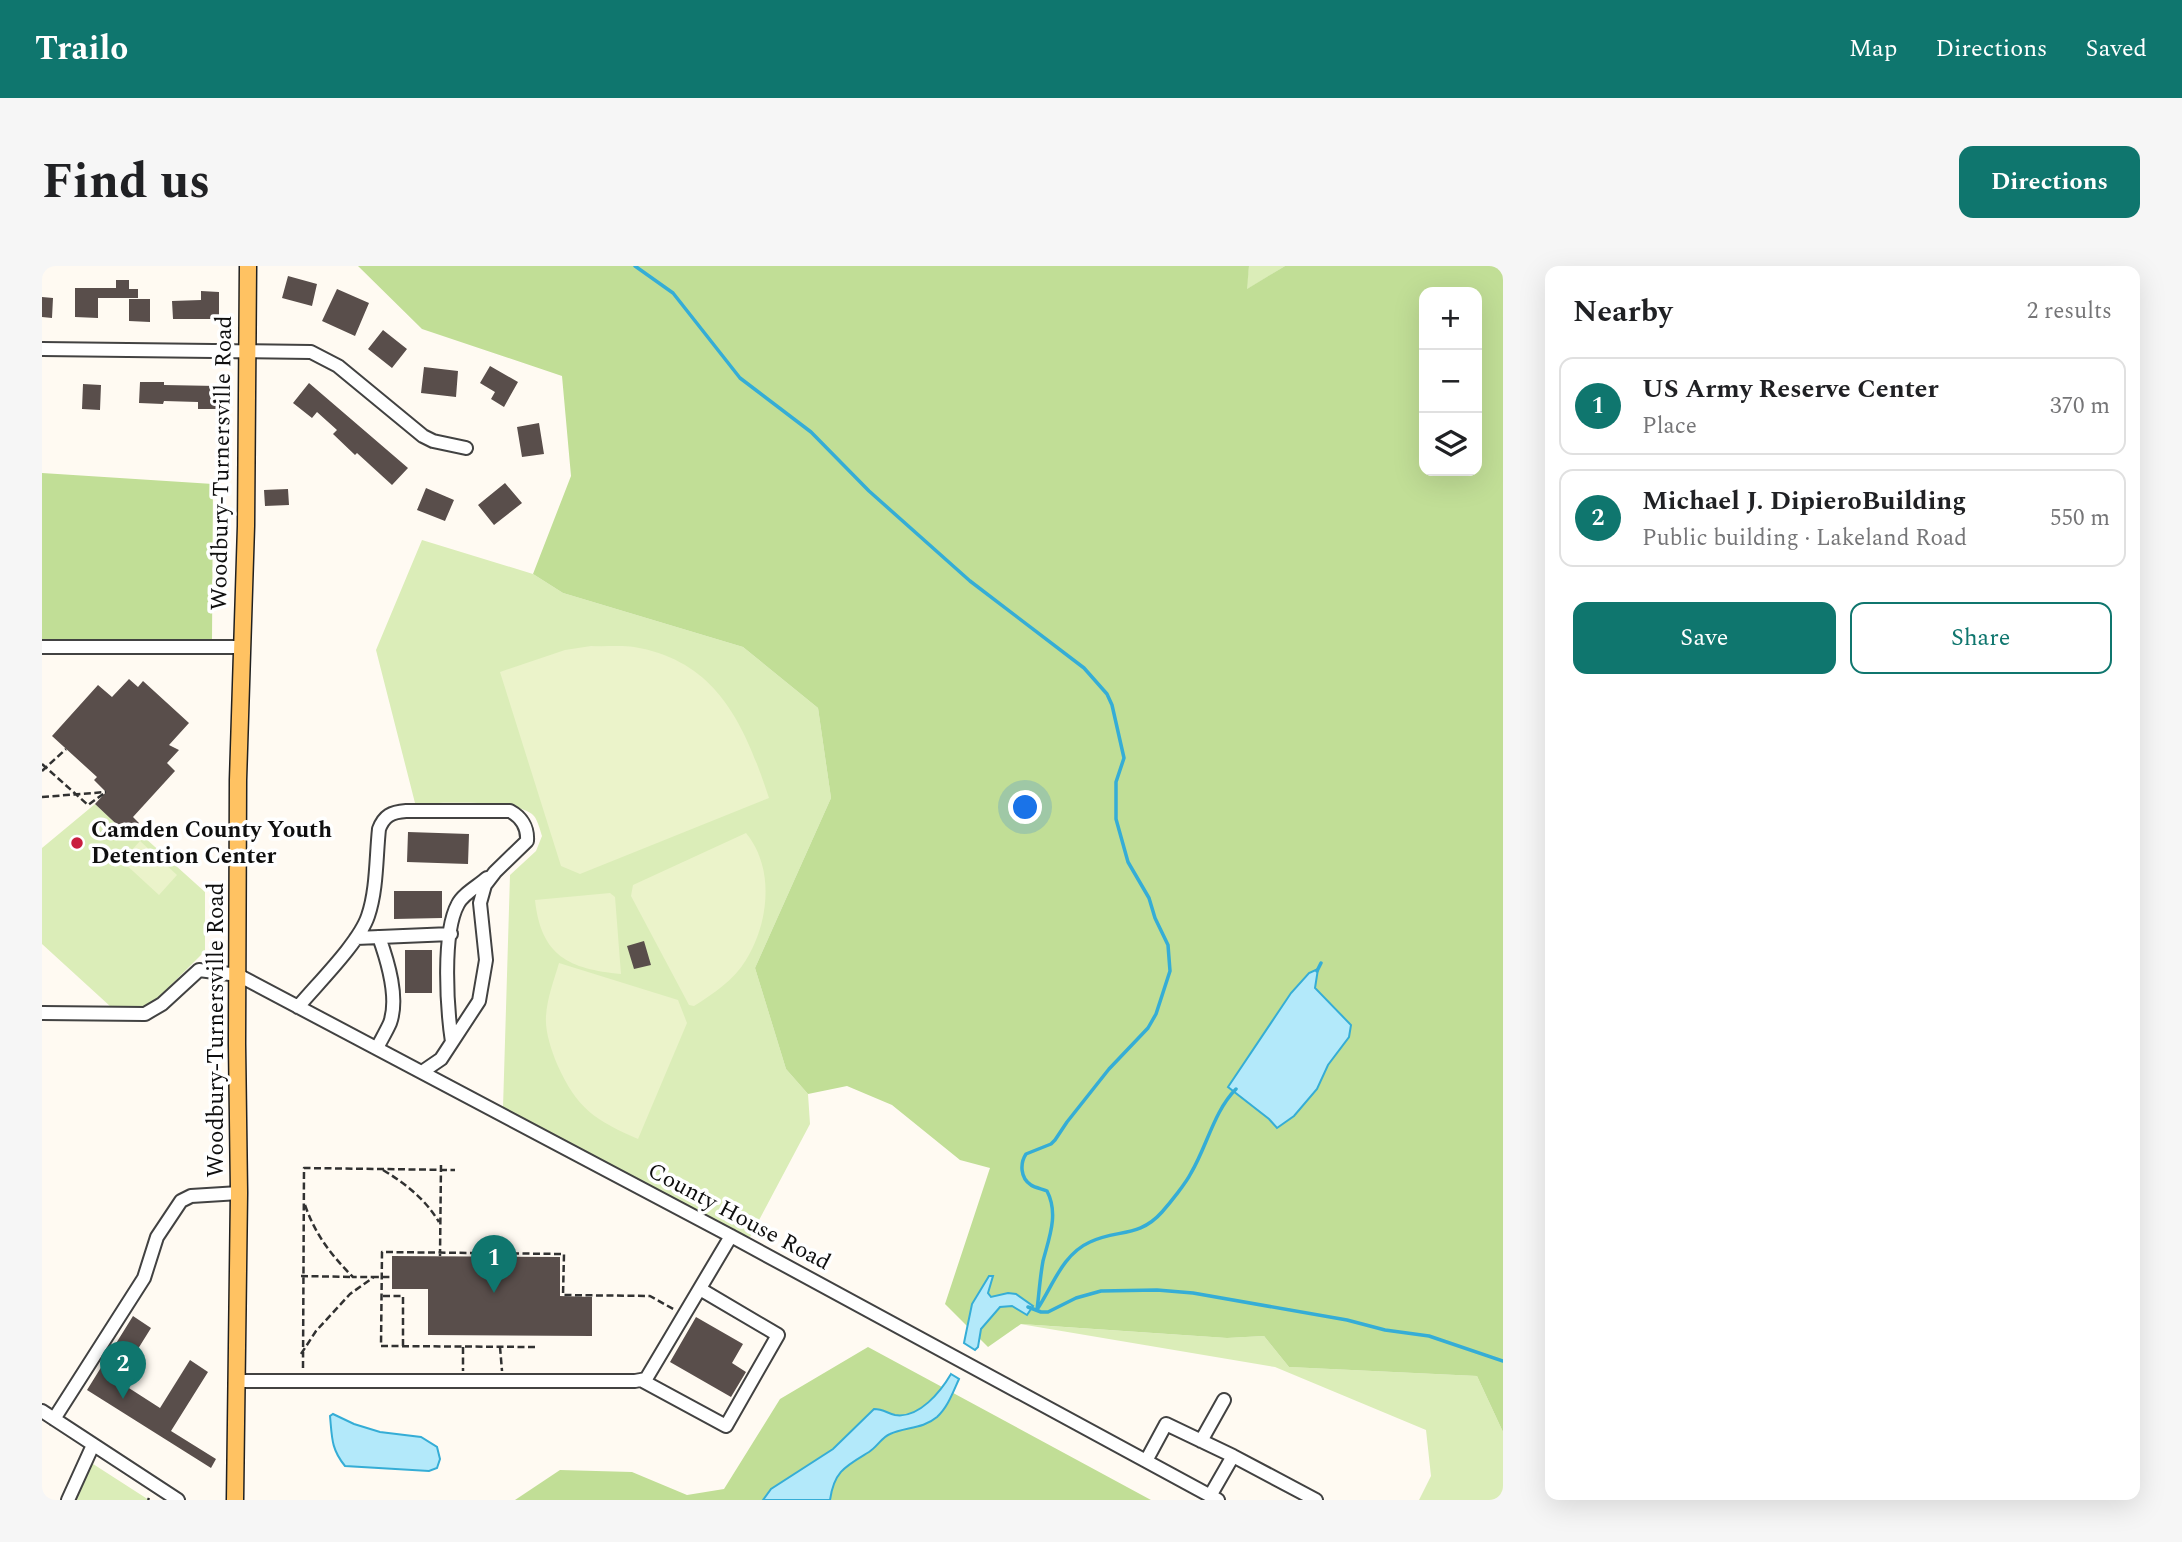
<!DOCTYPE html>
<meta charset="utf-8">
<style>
:root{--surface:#fff;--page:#f6f6f6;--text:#202124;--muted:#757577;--line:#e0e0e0;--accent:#0f766e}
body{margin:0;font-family:Spectral,serif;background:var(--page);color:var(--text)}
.controls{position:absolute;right:21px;top:21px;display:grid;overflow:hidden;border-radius:14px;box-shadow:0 7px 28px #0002}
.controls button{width:63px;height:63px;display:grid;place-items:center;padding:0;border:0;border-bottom:2px solid var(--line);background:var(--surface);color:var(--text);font:35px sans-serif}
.you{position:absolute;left:984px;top:542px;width:24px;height:24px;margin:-18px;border:5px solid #fff;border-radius:50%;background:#1a73e8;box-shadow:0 0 0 10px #1a73e833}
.badge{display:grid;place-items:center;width:46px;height:46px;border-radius:50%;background:var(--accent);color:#fff;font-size:23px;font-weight:700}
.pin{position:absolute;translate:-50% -58px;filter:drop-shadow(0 2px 4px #0008)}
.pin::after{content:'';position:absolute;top:37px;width:24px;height:21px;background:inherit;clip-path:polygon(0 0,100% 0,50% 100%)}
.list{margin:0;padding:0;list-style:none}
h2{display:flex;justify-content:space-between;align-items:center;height:91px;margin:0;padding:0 28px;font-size:30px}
h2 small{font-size:23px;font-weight:400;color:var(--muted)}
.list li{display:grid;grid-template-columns:46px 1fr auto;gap:21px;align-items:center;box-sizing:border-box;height:98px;margin:0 14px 14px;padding:0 14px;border:2px solid var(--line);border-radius:14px}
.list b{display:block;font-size:26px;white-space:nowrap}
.list p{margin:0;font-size:23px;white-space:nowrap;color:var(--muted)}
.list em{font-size:23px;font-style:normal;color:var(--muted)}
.actions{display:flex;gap:14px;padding:21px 28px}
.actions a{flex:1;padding:16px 0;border:2px solid var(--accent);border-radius:14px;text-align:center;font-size:24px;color:var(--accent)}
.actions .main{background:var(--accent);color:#fff}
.icon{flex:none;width:38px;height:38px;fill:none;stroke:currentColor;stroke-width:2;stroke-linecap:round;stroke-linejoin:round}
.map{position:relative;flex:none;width:1461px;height:1234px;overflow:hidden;border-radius:14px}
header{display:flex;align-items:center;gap:42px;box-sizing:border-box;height:98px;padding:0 35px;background:var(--accent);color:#fff}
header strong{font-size:33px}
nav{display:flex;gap:38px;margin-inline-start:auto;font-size:24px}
.intro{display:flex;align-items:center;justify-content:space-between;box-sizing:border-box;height:168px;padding:0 42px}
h1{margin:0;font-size:49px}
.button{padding:18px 32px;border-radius:14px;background:var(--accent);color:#fff;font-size:24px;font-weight:700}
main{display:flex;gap:42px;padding:0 42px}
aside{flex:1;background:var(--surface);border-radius:14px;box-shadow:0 7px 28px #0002}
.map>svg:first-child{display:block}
.green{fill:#dbedb8}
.forest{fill:#c1de96;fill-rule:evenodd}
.pitch{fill:#ebf3ca}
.water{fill:#b3e9fa;stroke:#35add6;stroke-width:2}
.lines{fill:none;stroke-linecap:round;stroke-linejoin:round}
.stream{stroke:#35add6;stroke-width:3.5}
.building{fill:#594e4b}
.minor-casing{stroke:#424242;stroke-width:16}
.major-casing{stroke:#202020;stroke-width:19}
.path{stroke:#313131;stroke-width:2.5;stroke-dasharray:7 3.5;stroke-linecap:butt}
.minor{stroke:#fff;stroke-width:12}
.major{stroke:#ffc262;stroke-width:16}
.poi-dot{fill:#c91d3e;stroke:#fff;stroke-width:2.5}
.labels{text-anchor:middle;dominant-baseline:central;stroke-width:7;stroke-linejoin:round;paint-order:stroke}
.street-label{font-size:23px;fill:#0f0f0f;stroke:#fff}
.poi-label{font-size:23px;font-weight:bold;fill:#0f0f0f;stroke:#fff;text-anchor:start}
</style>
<header>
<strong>Trailo</strong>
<nav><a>Map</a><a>Directions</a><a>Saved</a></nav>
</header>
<div class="intro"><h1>Find us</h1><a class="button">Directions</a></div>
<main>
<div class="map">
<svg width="1461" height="1234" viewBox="0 0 1461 1234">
<rect width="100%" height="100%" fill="#fffaf2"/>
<path class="green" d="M1207,0H1243L1204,24Z
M380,274L491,308L521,327L701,381L776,442L789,532L713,702L744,803L766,828L768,858L707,973L461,842L468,609L494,585L500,570C498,564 496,555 492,550C475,532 398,538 373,537L334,384Z
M53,538L85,568L92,562L163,626V685L107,741H69L0,678V582Z
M978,1058L1185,1072L1222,1070L1247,1101L1435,1110L1461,1166V1234H1377L1389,1210L1384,1164L1233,1101Z
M48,1196L107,1234H31Z"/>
<path class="forest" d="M316,0H1207L1205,23L1243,0H1461V1166L1435,1110L1247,1101L1222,1070L1185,1072L979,1058L946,1081L903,1038L948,902L918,894L850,839L805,820L766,828L744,803L713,702L789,532L776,442L701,381L521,327L491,308L529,210L520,110L380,63ZM1382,26H1435V205H1382Z
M0,207L171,218L170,376H0Z
M826,1081L1109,1234H473L518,1204L590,1206L645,1229L682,1223L738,1133Z"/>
<path class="pitch" d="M549,380C563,381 578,379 592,381C676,395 703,460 727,532L538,608L519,600L458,406L523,384Z
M704,567C733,602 727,657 704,694C692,714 671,728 652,740L647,739L589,630L591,619Z
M98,575L135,609L117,629L80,595Z
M568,627L573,631L579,708C527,703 499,690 493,634Z
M517,697L636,734L645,757L596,873C553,854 535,843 515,798C509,783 503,766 504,750C505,732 512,714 517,697Z"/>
<path class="water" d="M1276,703L1273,722L1309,759L1307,771L1286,799L1275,823L1252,850L1235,862L1227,853L1186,821L1249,727L1267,707Z
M947,1010H951L946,1027L949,1031L966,1027L974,1028L991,1040L985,1049L970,1040L958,1041L939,1063L936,1081L933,1084L922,1077L923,1072L930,1038Z
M909,1108L917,1113C911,1126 906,1141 895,1151C881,1163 863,1161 848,1168C840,1171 835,1181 827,1186C804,1200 792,1205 788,1234H721L729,1223L791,1183L832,1143C841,1143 845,1147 853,1149C877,1153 899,1125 909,1108Z
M291,1148L312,1158L338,1166L379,1171L395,1181L398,1193L395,1202L387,1205L303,1200C289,1183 290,1171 288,1150Z"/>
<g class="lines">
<path class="stream" d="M593,0L631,27L698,112L769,166L827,225L928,315L1042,402L1065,428L1070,439L1082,492L1074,516V553L1086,596L1107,632L1113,652L1126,679L1128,705L1114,748L1106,762L1067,803L1025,856L1013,874L1009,878L984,888C978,897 978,912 989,919C993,922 1001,923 1005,925C1017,948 1007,972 1001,995C998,1011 997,1028 995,1044
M1275,705L1279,697
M986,1041L999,1046H1006L1034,1032L1059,1025L1115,1024L1151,1027L1305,1054L1343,1064L1387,1070L1461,1095
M996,1042C1011,1019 1021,988 1048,976C1075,963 1097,972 1120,946C1128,937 1144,917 1149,907C1165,880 1172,845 1194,823"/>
</g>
<path class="building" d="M246,10L275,18L270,40L240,32Z
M74,14H87V23H96V32H56V52L33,51V22H74Z
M295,23L327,37L313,70L280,55Z
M159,25L177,26V53H131L130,35L159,34Z
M0,31L11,32L10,52L0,51Z
M87,33H108V56L87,55Z
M341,64L365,83L350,102L326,83Z
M448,100L476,116L462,141L449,133L453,126L438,117Z
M382,101L416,105L414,131L379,127Z
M98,116H122V119L175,120V143H156V136L122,135L121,138L97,137Z
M267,117L366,202L350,219L315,187L313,189L291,168L295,164L275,146L270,152L251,137Z
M41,118L59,119L58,144L40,143Z
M497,157L502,188L480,191L475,161Z
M463,217L480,237L452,259L436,239Z
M384,222L412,234L403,255L375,244Z
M246,223L247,239L223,240L222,224Z
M87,413L96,421L101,415L147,457L127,479L137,484L125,497L133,505L91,551L97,557L86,569L53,538L64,526L52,514L55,511L10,470L56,419L70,431Z
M366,566L427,568L426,598L365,596Z
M352,625H400V652L352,653Z
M602,675L609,699L592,703L585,680Z
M363,684H390V727H363Z
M350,990L518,991V1030L550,1031V1070L386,1069V1023H350Z
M91,1050L109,1062L76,1115L118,1142L148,1094L166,1106L129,1165L174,1193L169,1202L45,1124Z
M654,1051L701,1078L690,1097L704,1106L689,1131L628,1096Z"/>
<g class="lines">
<g class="minor-casing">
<path id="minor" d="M0,83L269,86L296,100L381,170L391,175L424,182
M0,381H199
M314,672L409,668
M256,741C275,718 317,677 326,650C335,624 334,591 337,563C342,550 349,546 364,545H468C479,551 486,561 485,575L453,606L443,619L438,637L444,694L437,735L399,793L380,806
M0,747L103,748L120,738L157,704L196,709L689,970L1176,1234
M410,776C405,742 400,667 416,638C421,628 436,620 445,612
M335,782C339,774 344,766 348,757C357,732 346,696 337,671
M599,1114L684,1160L736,1069L658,1023
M194,1115H593L604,1113L689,970
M0,1145L136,1234
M12,1153L102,1012L115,971L139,935L149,930L197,927
M1159,1175L1182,1134
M1104,1195L1124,1158L1191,1190
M1168,1230L1191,1190L1274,1234
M26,1234L51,1179"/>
</g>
<g class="major-casing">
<path id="major" d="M193,1234L197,927L195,778L196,514L204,260L206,0"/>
</g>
<path class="path" d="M0,498L46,539L64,526
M0,505L24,483
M0,531L64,526
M341,904C364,918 383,933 397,956
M263,939C273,968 289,989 311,1011H332
M398,990L399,898
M259,1010L311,1011
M341,1030H361V1080
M421,1081V1105
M458,1081L460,1105
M493,1081L339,1080L340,986L522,988L521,1029L608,1030L633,1044
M259,1088L274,1065L308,1028L332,1011H350
M261,1102L262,902L413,904
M106,1234L107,1232"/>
<use href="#minor" class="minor"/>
<use href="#major" class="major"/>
</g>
<circle class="poi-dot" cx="35" cy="577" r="7"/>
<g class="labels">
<g class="street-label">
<text transform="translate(180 197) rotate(-89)">Woodbury-Turnersville Road</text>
<text transform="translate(174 764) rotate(-90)">Woodbury-Turnersville Road</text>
<text transform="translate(697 951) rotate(28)">County House Road</text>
</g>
<g class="poi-label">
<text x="49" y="564">Camden County Youth<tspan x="49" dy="26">Detention Center</tspan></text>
</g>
</g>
</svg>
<div class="controls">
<button>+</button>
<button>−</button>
<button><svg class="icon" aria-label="layers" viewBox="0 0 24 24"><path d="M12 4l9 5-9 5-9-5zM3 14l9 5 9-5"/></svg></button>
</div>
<div class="you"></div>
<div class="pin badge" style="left:452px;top:1027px">1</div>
<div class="pin badge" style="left:81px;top:1133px">2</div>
</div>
<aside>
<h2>Nearby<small>2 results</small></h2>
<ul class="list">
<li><span class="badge">1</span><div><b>US Army Reserve Center</b><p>Place</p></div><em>370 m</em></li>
<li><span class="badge">2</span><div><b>Michael J. DipieroBuilding</b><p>Public building · Lakeland Road</p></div><em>550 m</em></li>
</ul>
<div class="actions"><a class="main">Save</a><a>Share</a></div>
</aside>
</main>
